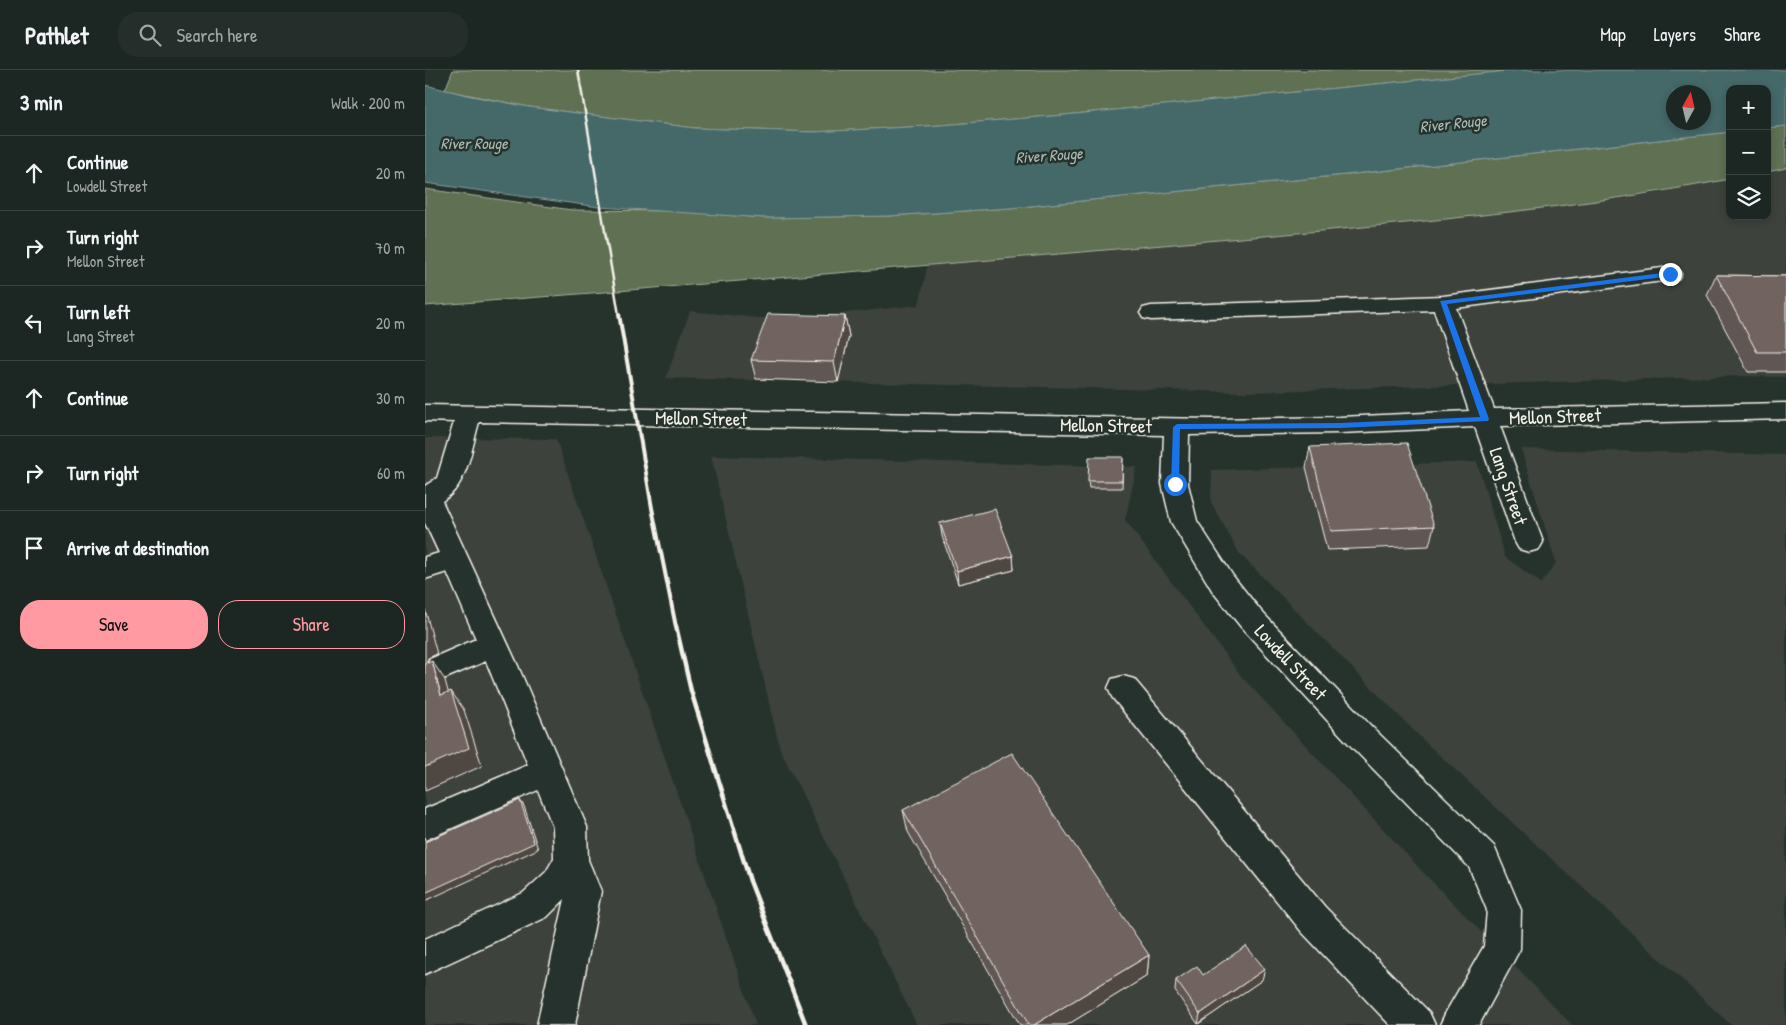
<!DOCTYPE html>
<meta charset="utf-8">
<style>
:root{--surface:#1c2622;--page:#252e2a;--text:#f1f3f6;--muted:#a0a5a5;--line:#3a4340;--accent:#ff9aa2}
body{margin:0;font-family:"Patrick Hand",sans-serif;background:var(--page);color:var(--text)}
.controls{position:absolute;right:15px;top:15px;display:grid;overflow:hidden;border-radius:10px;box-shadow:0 2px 8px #0003}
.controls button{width:45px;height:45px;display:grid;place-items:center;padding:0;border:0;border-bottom:1px solid var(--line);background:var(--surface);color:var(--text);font:25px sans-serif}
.compass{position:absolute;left:1241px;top:15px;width:45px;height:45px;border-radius:50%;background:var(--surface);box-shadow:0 2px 8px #0003;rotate:8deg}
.stop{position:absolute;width:15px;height:15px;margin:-11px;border:4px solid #1a73e8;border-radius:50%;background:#fff}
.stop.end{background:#1a73e8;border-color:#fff;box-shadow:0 1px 5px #0008}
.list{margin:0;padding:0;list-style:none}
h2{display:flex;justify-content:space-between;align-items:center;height:65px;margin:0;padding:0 20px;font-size:21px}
h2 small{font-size:16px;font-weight:400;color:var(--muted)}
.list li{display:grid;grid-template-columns:32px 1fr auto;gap:15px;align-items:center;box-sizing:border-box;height:75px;padding:0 20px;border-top:1px solid var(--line)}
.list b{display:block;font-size:19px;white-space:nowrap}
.list p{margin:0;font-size:16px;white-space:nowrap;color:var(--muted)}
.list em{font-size:16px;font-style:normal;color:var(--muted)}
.actions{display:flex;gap:10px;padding:15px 20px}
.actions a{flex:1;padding:11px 0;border:1px solid var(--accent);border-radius:20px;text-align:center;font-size:18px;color:var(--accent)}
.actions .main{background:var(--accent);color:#111}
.icon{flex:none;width:28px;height:28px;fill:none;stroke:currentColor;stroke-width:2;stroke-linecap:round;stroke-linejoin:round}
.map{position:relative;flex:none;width:1361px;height:955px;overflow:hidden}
header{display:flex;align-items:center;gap:30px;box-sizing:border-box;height:70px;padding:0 25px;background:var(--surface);border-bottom:1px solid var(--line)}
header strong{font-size:24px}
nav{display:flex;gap:28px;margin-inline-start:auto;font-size:18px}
.search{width:350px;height:45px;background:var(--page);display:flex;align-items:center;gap:12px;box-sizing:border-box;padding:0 18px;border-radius:20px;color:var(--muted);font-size:19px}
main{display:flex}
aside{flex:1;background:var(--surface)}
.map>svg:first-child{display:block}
.built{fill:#3c423c}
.green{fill:#5f7052;stroke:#aab09d}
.water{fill:#446769;stroke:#8a9e9c;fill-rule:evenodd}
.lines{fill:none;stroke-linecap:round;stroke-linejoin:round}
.minor-casing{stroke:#f4f1e8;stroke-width:3}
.minor{fill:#26332d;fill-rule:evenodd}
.rail-far2{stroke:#f4f1e8;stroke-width:2.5}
.rail-far1{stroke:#f4f1e8;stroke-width:4}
.rail{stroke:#f4f1e8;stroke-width:4.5}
.wall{fill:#615653;stroke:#f4f1e8}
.shaded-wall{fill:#4f4643;stroke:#f4f1e8}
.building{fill:#716460;stroke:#f4f1e8}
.route{fill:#1a73e8}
.labels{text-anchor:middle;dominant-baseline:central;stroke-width:5;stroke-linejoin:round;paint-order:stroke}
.far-water-label{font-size:16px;font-style:italic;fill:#aebab5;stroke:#26332d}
.street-label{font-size:19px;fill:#f4f1e8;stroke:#26332d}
</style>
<header>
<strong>Pathlet</strong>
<div class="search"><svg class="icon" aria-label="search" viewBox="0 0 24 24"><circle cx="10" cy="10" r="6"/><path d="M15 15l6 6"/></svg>Search here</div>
<nav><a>Map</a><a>Layers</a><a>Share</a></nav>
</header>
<main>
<aside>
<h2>3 min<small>Walk · 200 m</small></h2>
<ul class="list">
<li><svg class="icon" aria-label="ahead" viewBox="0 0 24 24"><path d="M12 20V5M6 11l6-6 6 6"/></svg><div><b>Continue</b><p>Lowdell Street</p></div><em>20 m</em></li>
<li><svg class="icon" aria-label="right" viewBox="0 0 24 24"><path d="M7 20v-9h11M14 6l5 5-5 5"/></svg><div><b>Turn right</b><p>Mellon Street</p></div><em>70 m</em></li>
<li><svg class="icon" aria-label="left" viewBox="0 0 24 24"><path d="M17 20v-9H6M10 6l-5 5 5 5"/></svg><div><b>Turn left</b><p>Lang Street</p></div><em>20 m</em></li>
<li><svg class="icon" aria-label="ahead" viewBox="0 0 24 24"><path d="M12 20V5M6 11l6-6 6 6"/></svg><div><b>Continue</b></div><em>30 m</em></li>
<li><svg class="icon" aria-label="right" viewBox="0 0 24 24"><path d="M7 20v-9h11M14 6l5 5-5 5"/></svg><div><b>Turn right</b></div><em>60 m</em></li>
<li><svg class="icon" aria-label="arrive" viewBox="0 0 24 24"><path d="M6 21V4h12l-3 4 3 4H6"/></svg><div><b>Arrive at destination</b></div></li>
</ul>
<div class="actions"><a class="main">Save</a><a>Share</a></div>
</aside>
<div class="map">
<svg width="1361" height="955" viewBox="0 0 1361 955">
<rect width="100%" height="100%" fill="#26332d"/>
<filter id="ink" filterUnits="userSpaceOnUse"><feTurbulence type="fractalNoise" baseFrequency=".02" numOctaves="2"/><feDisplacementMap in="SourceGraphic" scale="10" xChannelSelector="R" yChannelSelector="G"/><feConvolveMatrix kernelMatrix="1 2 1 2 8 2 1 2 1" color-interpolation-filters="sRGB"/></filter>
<g filter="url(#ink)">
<path class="built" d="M1361,98V307L1317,306L819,322L241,308L265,241L334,248L412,244L494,235L504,188L978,153L1227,124L1305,109V146H1342V102Z
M0,368L131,369L331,955H0Z
M1096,379L1361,385V955H1306L997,669L814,483L786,432L787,400L1052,392L1080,487L1116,513L1131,493Z
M286,386L712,397L700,450L817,607L996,800L1147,955H492L355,679Z"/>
<path class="green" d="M28,0H1093L639,45L503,56L389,62L270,58L104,37L20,20Z
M1361,56V98L1342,102V58Z
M1305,62V109C1122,144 934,157 749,174C499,196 250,217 0,236V119L147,140L244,141L340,148L463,146L585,138L920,105Z"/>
<path class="water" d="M1093,0H1361V56L1342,58V19H1305V62L920,105L585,138L463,146L340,148L174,137L0,113V15L46,26L104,37L270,58L389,62L503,56L639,45ZM1248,22H1278V52H1248Z"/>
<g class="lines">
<g class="minor-casing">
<path id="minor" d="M1245,197L1253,199L1256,204L1253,209L1031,238L1069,339L1361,333V349L1075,356L1118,472L1114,479L1104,482L1094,479L1090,472L1050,357L915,363L764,365L763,414L772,451L808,506L836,541L946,656L1069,776L1096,840L1095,879L1054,955H1015L1021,942L1059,876L1062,840L1044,797L924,674L816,557L788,522L746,452L737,414L739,365L54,352C46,379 43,416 17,431L93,596L162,757L163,790L176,821L150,955H112L140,829L122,847L0,904V869L98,823L121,802L129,788L128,757L113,720L0,770V739L103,695L61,591L16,610L5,607L1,598L5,589L51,569L22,502L0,509V487L14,483L0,453V416L12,408L29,352L0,351V335L786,349L915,347L1044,341L1009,240L726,250L718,248L715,243L718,238L726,236L1018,226Z
M698,606L709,609L900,837L1004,942L1010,955H965L876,861L687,627L683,618L687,609Z"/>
</g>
<use href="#minor" class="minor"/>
<path class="rail-far2" d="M153,0L194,245"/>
<path class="rail-far1" d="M194,244L227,438L251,557"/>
<path class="rail" d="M251,556L266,621L325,811L381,955"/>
</g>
<path class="wall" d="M1291,205L1361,206V302H1323L1282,225Z
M420,246L424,266L413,312L331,309L326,290Z
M885,377L1009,456L1004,476L902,480L881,397Z
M698,387L697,418H664L663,411Z
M515,453L588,486L589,500L533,514L517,466Z
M478,740L724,885L722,906L642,955H595L483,762Z
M751,910H837L773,954L750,921Z"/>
<path class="shaded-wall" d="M420,246L424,266L413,312L409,292Z
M588,486L589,500L533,514L532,501Z
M0,539L12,584L3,588L0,597Z
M7,591L20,610L29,644L16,625Z
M26,621L39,640L57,696L0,721V697Z
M95,730L99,736L113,779L0,831V823Z
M724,885L722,906L642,955H609Z
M840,899L837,910L773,954L775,944Z"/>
<path class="building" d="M1291,205L1361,206V282H1332Z
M343,244L420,246L409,292L326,290Z
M982,373L1009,456L906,461L885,377Z
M664,387H698L697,411H663Z
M570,439L588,486L532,501L515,453Z
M7,591L16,625L26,621L44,678L0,697V592L3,593Z
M587,683L724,885L609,955H604L478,740Z
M95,730L109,773L0,823V772Z
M821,876L840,899L775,944L751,910L772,896L778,905Z"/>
</g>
<path class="route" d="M1245,202L1247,203V206L1022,234L1064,349L1063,351L915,358L755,359L754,414L750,417L746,414L748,357L752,354L915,353L1055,347L1015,231Z"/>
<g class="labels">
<g class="far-water-label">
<text transform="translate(1028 53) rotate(-6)">River Rouge</text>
<text x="49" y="73">River Rouge</text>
<text transform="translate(624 85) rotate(-4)">River Rouge</text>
</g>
<g class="street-label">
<text transform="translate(1130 346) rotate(-2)">Mellon Street</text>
<text transform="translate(276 348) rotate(1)">Mellon Street</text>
<text transform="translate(681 355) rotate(1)">Mellon Street</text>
<text transform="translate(1084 416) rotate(71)">Lang Street</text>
<text transform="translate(866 592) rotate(47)">Lowdell Street</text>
</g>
</g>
</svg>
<div class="controls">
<button>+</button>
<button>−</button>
<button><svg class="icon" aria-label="layers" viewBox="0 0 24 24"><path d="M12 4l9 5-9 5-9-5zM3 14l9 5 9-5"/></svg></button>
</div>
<svg class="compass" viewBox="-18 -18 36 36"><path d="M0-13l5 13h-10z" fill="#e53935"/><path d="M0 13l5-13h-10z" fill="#a0a5a5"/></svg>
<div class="stop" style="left:750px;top:414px"></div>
<div class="stop end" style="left:1245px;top:204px"></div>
</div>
</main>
